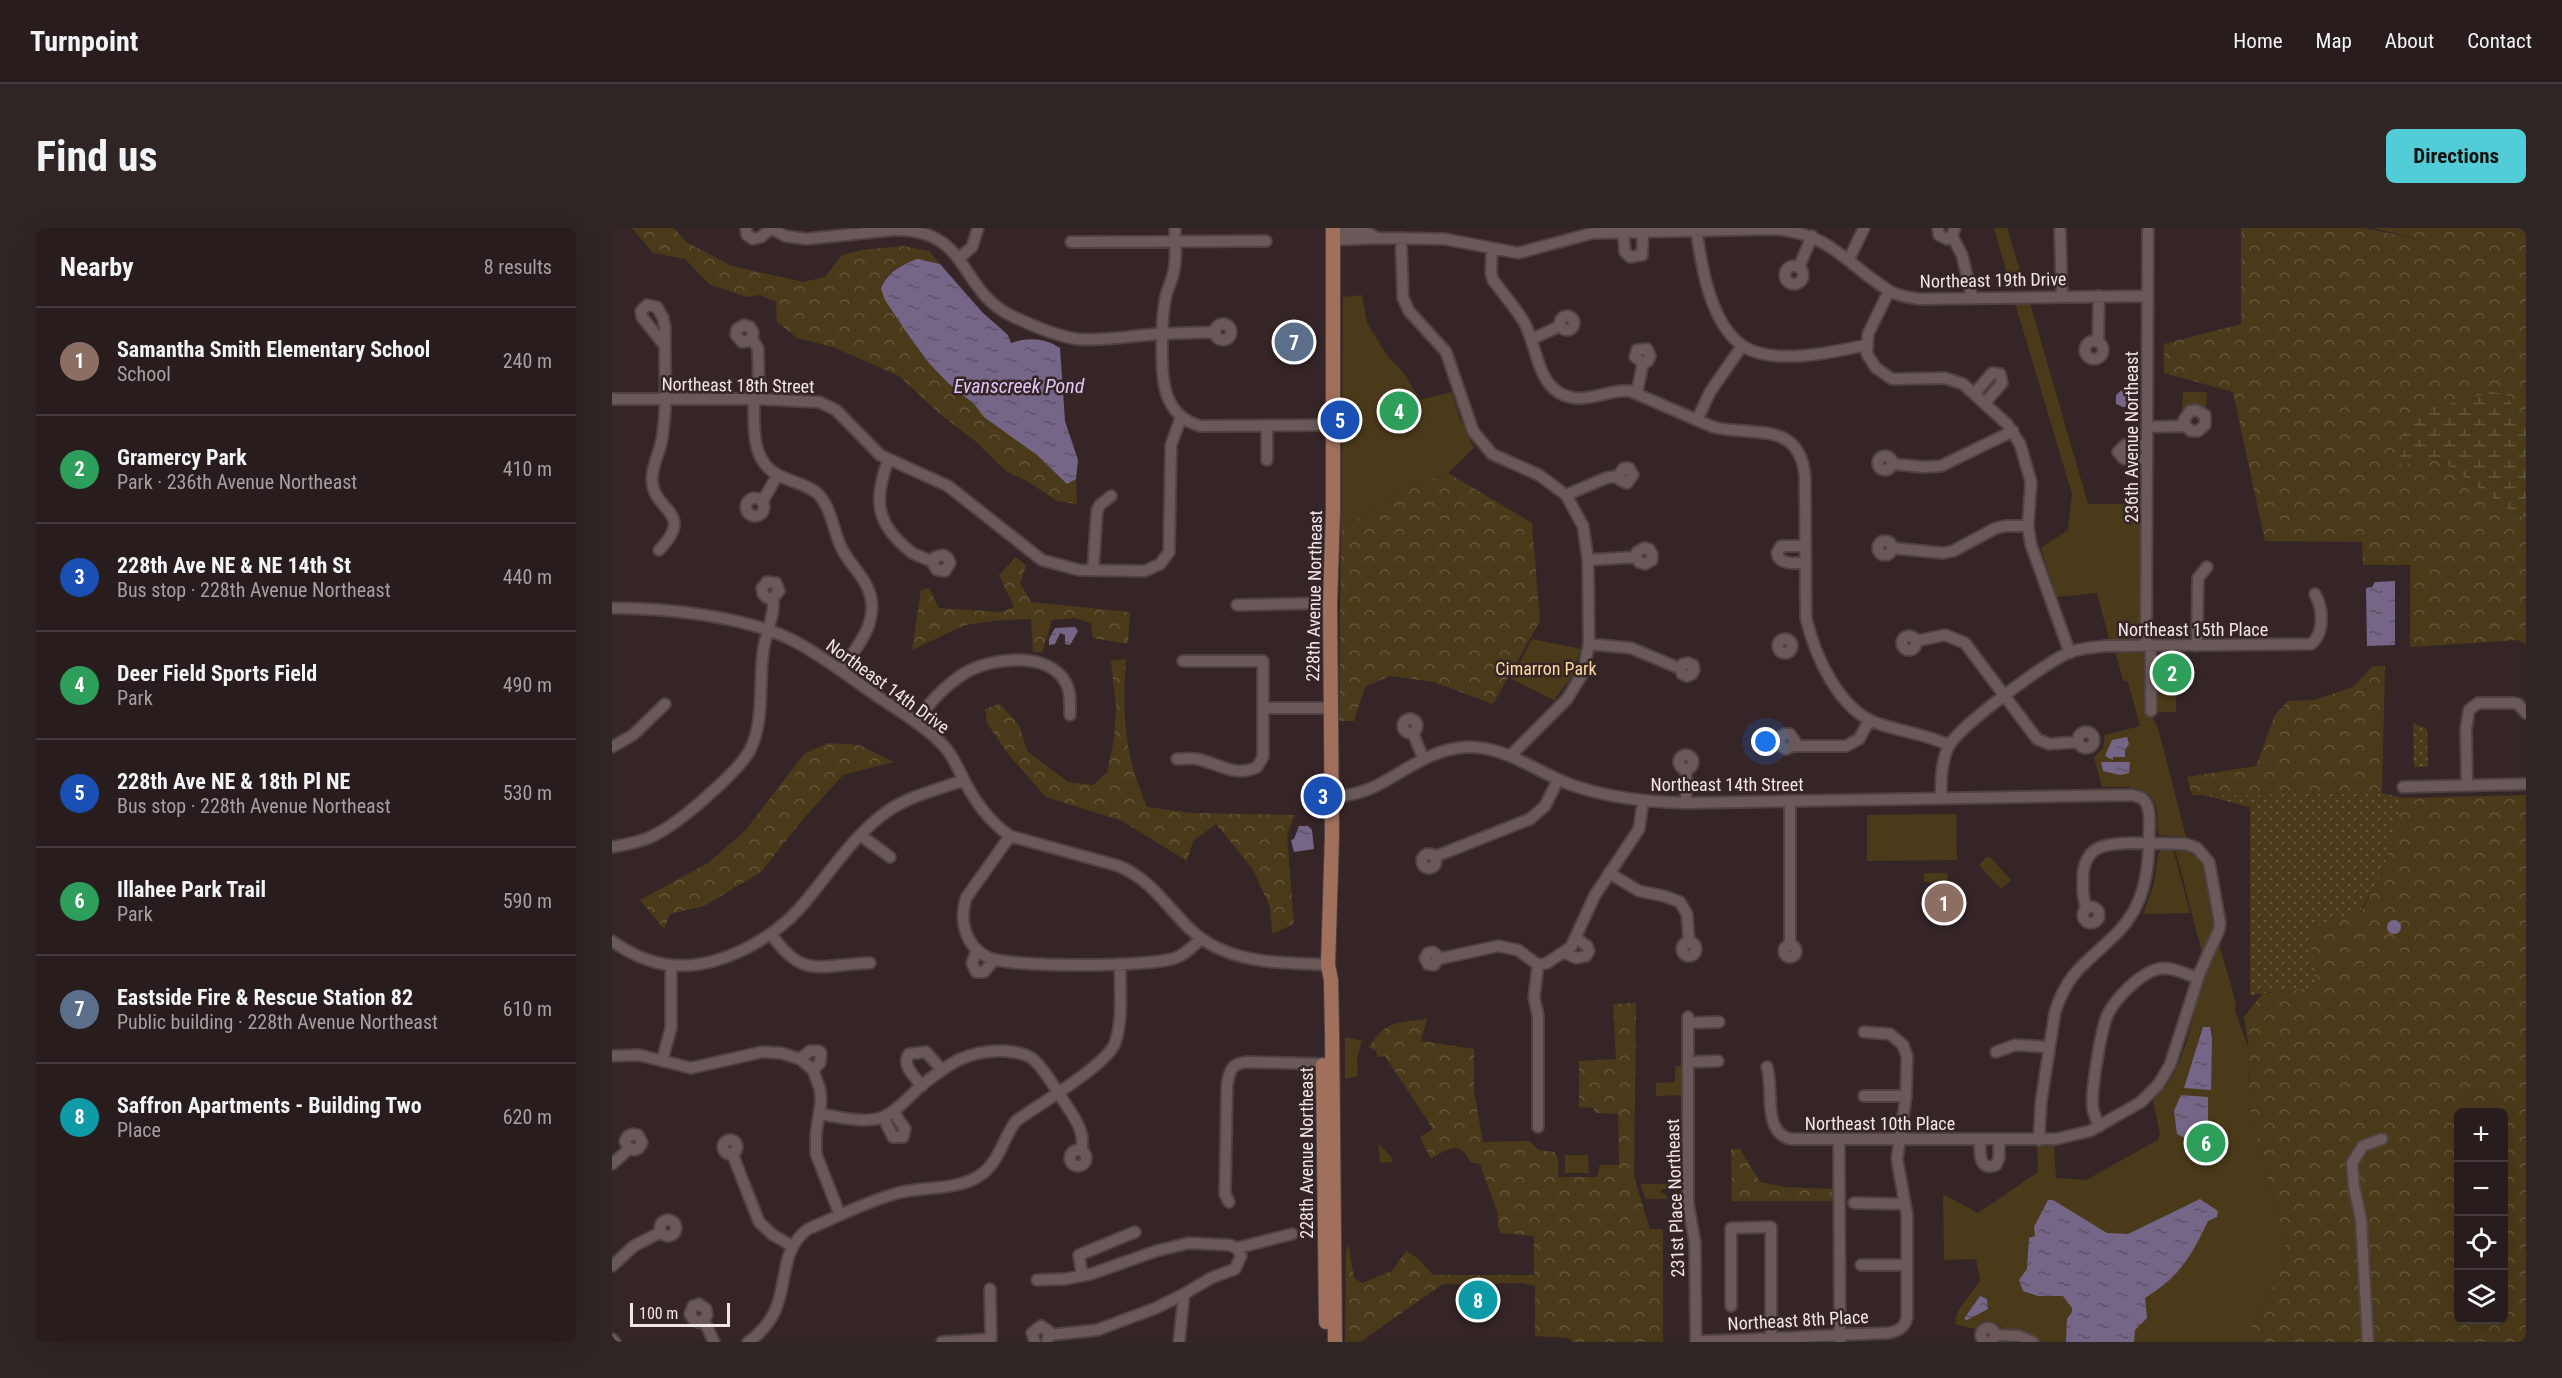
<!DOCTYPE html>
<meta charset="utf-8">
<style>
:root{--surface:#281c1c;--page:#302525;--text:#f1f3f6;--muted:#a5a1a3;--line:#443a3b;--accent:#52ccd6}
body{margin:0;font-family:"Roboto Condensed",sans-serif;background:var(--page);color:var(--text)}
.controls{position:absolute;right:18px;bottom:18px;display:grid;overflow:hidden;border-radius:9px;box-shadow:0 6px 24px #0002}
.controls button{width:54px;height:54px;display:grid;place-items:center;padding:0;border:0;border-bottom:2px solid var(--line);background:var(--surface);color:var(--text);font:30px sans-serif}
.scale{position:absolute;left:18px;bottom:15px;width:100px;box-sizing:border-box;padding-left:6px;border:3px solid #f1e6e6;border-top:0;font-size:16px;line-height:21px;white-space:nowrap;color:#f1e6e6;-webkit-text-stroke:4px #352526;paint-order:stroke}
.you{position:absolute;left:1154px;top:514px;width:21px;height:21px;margin:-15px;border:4px solid #fff;border-radius:50%;background:#1a73e8;box-shadow:0 0 0 9px #1a73e833}
.badge{display:grid;place-items:center;width:39px;height:39px;border-radius:50%;background:var(--accent);color:#fff;font-size:20px;font-weight:700}
.pin{position:absolute;translate:-50% -50%;border:3px solid #fff;box-shadow:0 2px 6px #0006}
.list{margin:0;padding:0;list-style:none}
h2{display:flex;justify-content:space-between;align-items:center;height:78px;margin:0;padding:0 24px;font-size:26px}
h2 small{font-size:20px;font-weight:400;color:var(--muted)}
.list li{display:grid;grid-template-columns:39px 1fr auto;gap:18px;align-items:center;box-sizing:border-box;height:108px;padding:0 24px;border-top:2px solid var(--line)}
.list b{display:block;font-size:22px;white-space:nowrap}
.list p{margin:0;font-size:20px;white-space:nowrap;color:var(--muted)}
.list em{font-size:20px;font-style:normal;color:var(--muted)}
.icon{flex:none;width:33px;height:33px;fill:none;stroke:currentColor;stroke-width:2;stroke-linecap:round;stroke-linejoin:round}
.map{position:relative;flex:none;width:1914px;height:1114px;overflow:hidden;border-radius:9px}
header{display:flex;align-items:center;gap:36px;box-sizing:border-box;height:84px;padding:0 30px;background:var(--surface);border-bottom:2px solid var(--line)}
header strong{font-size:28px}
nav{display:flex;gap:33px;margin-inline-start:auto;font-size:21px}
.intro{display:flex;align-items:center;justify-content:space-between;box-sizing:border-box;height:144px;padding:0 36px}
h1{margin:0;font-size:42px}
.button{padding:15px 27px;border-radius:9px;background:var(--accent);color:#111;font-size:21px;font-weight:700}
main{display:flex;gap:36px;padding:0 36px}
aside{flex:1;background:var(--surface);border-radius:9px;box-shadow:0 6px 24px #0002}
.map>svg:first-child{display:block}
.grass{fill:url(#grass-dots)}
.forest{fill:url(#forest-crowns);fill-rule:evenodd}
.wetland{fill:url(#wetland-marsh)}
.green{fill:#4b3a1a}
.water{fill:url(#water-ripples)}
.lines{fill:none;stroke-linecap:round;stroke-linejoin:round}
.minor-casing{stroke:#4f4243;stroke-width:14}
.major-casing{stroke:#4f4243;stroke-width:16}
.minor{stroke:#6b595a;stroke-width:10}
.major{stroke:#a1705c;stroke-width:14}
.labels{text-anchor:middle;dominant-baseline:central;stroke-width:5;stroke-linejoin:round;paint-order:stroke}
.street-label{font-size:18px;fill:#f1e6e6;stroke:#352526}
.park-label{font-size:18px;fill:#fdda9f;stroke:#352526}
.water-label{font-size:20px;font-style:italic;fill:#dec9f8;stroke:#352526}
</style>
<header>
<strong>Turnpoint</strong>
<nav><a>Home</a><a>Map</a><a>About</a><a>Contact</a></nav>
</header>
<div class="intro"><h1>Find us</h1><a class="button">Directions</a></div>
<main>
<aside>
<h2>Nearby<small>8 results</small></h2>
<ul class="list">
<li><span class="badge" style="background:#8d6e63">1</span><div><b>Samantha Smith Elementary School</b><p>School</p></div><em>240 m</em></li>
<li><span class="badge" style="background:#2e9e5b">2</span><div><b>Gramercy Park</b><p>Park · 236th Avenue Northeast</p></div><em>410 m</em></li>
<li><span class="badge" style="background:#1a4fb4">3</span><div><b>228th Ave NE &amp; NE 14th St</b><p>Bus stop · 228th Avenue Northeast</p></div><em>440 m</em></li>
<li><span class="badge" style="background:#2e9e5b">4</span><div><b>Deer Field Sports Field</b><p>Park</p></div><em>490 m</em></li>
<li><span class="badge" style="background:#1a4fb4">5</span><div><b>228th Ave NE &amp; 18th Pl NE</b><p>Bus stop · 228th Avenue Northeast</p></div><em>530 m</em></li>
<li><span class="badge" style="background:#2e9e5b">6</span><div><b>Illahee Park Trail</b><p>Park</p></div><em>590 m</em></li>
<li><span class="badge" style="background:#5c6f8a">7</span><div><b>Eastside Fire &amp; Rescue Station 82</b><p>Public building · 228th Avenue Northeast</p></div><em>610 m</em></li>
<li><span class="badge" style="background:#0f9aa8">8</span><div><b>Saffron Apartments - Building Two</b><p>Place</p></div><em>620 m</em></li>
</ul>
</aside>
<div class="map">
<svg width="1914" height="1114" viewBox="0 0 1914 1114">
<defs>
<pattern id="grass-dots" width="8" height="8" patternUnits="userSpaceOnUse" patternTransform="scale(1.5)"><rect width="8" height="8" fill="#4b3a1a"/><path d="M2 2h.1M6 6h.1" fill="none" stroke="#65563b" stroke-width="1.8" stroke-linecap="round"/></pattern>
<pattern id="forest-crowns" width="20" height="18" patternUnits="userSpaceOnUse" patternTransform="scale(1.5)"><rect width="20" height="18" fill="#4b3a1a"/><path d="M2 6a3 3 0 1 1 6 0M12 15a3 3 0 1 1 6 0" fill="none" stroke="#65563b"/></pattern>
<pattern id="wetland-marsh" width="20" height="14" patternUnits="userSpaceOnUse" patternTransform="scale(1.5)"><rect width="20" height="14" fill="#4b3a1a"/><path d="M1 5h8M5 5V1M11 12h8M15 12V8" fill="none" stroke="#65563b"/></pattern>
<pattern id="water-ripples" width="26" height="14" patternUnits="userSpaceOnUse" patternTransform="scale(1.5)"><rect width="26" height="14" fill="#756688"/><path d="M2 4q2-2 4 0t4 0M15 11q2-2 4 0t4 0" fill="none" stroke="#5c5463"/></pattern>
</defs>
<rect width="100%" height="100%" fill="#352526"/>
<path class="grass" d="M1801,495L1815,501L1816,539H1802Z
M1770,565L1791,570L1771,644L1704,759L1638,767V579L1591,567Z"/>
<path class="forest" d="M20,0H62L74,14L120,38L191,54L213,49L230,27L249,22L291,18L317,23L328,36C304,31 291,31 273,50L295,105L316,134L336,155L363,177L373,189L425,227L455,256L464,251L465,276L445,273L415,253L394,243L362,212L328,186L287,148L221,119L185,110L165,94L164,74L148,67L134,69L97,56L73,31L41,25Z
M1629,0H1751L1807,11L1761,0H1914V197L1894,167L1823,229L1907,289L1914,288V416L1906,412L1798,419V337H1751L1750,314L1653,313L1621,164L1552,145V116L1629,96Z
M836,245L920,295L928,393L881,476L822,454L778,448L753,459L742,493H727L729,303L786,263Z
M404,329L414,337L408,355L419,374L518,384L516,416L481,410L479,395L462,390L440,392L430,425L421,423L419,391L391,392L353,397L300,422L309,362L317,360L327,380L389,384L402,379L387,347Z
M514,431C510,487 512,526 535,579L580,585L683,587L675,607L682,696L660,706L658,679L640,640L604,596L581,613L575,633L510,593L434,569L396,526L375,495L373,481L388,476L407,497L415,523L456,554L481,557L495,545L502,511L504,480L499,433Z
M1761,438H1773L1770,565L1580,567L1575,549L1644,538L1663,487L1676,473L1702,472L1741,459Z
M216,515L247,517L282,534L231,547L192,590L149,644L92,678L58,686L52,701L28,672L96,635L133,603L192,526Z
M1914,567V1114H1632L1676,1029L1636,875L1637,821L1632,789L1650,766L1704,759L1697,699L1749,684L1771,644L1791,570ZM1846,884H1892V1092H1846Z
M1024,775L1022,949L1038,1001H1051V1114H960L957,1110L923,1108V1058L910,1055L831,1056L748,1114H733L734,1024L736,1015L742,1050L750,1055L780,1043L794,1023L805,1030L821,1047H922V1008L889,1005L886,998L885,983L868,936L858,934C849,911 835,921 819,931L808,909L821,901L773,828L766,829L764,823L757,819C775,792 785,795 815,791L809,813L862,821V864L871,914L917,913L927,922L942,924C949,932 946,939 946,949H985L988,937H1007L1006,886L984,885L981,880L967,879V833L1004,831L1001,776Z
M1119,921H1128L1148,954L1173,959L1222,961L1223,973H1120Z"/>
<path class="wetland" d="M1879,164L1893,166L1914,197V288L1907,289L1824,229L1789,237L1787,215L1802,186Z"/>
<path class="green" d="M1382,0H1395L1413,60H1399Z
M750,67L755,95L776,129L791,144L808,172L840,164L847,188L862,220L836,245L786,263L729,303L731,69Z
M1403,75H1418L1476,276H1530V404L1523,411H1497L1485,365L1445,369L1429,320L1456,302L1460,266Z
M1571,164H1595L1594,180L1580,177L1570,183Z
M920,411L969,421L960,449L942,472L899,451Z
M1503,423L1536,424L1538,485L1546,500L1574,609L1547,607C1544,600 1546,592 1545,583C1541,555 1512,559 1490,559L1482,529L1491,520L1493,507L1528,498L1516,454L1511,452Z
M1550,425H1574V461H1564V484H1546V429Z
M1344,586L1345,632L1255,633V587Z
M1550,621H1561L1578,685L1531,686L1542,656L1546,626Z
M1563,621C1576,622 1586,627 1591,638L1602,703L1590,724Z
M1375,629H1378L1399,652L1389,661L1367,637Z
M1312,645H1335L1336,654H1312Z
M1607,716L1624,775L1623,783L1637,821L1636,875L1676,1029L1632,1114H1427C1416,1105 1408,1103 1395,1101C1384,1099 1383,1093 1371,1093L1363,1101L1343,1096L1346,1083L1368,1053L1364,1031L1332,1032L1331,966L1366,985L1426,944L1425,918L1442,917L1444,950L1474,952L1546,912L1548,906L1541,872C1577,841 1579,783 1594,741C1597,732 1603,724 1607,716Z
M733,809L750,813L745,830L746,848L733,851Z
M1063,838H1072L1073,867L1044,868V855L1063,854Z
M766,916L779,928L780,934L768,935Z
M953,927H976L977,945H953Z
M1028,956H1063V959L1049,962V965L1055,967V971H1034Z"/>
<path class="water" d="M305,31L328,36L370,84L396,107L399,115C416,109 433,110 448,120L453,193L466,232L464,251L455,256L425,227L372,189L363,177L336,155L316,134L295,105L273,72L269,61C276,43 288,38 305,31Z
M1515,157L1524,160L1525,168L1522,178L1511,179L1504,176V167Z
M1783,353V417L1755,418L1754,360L1760,359L1763,354Z
M463,399L466,403L458,417L453,416V407L448,405L443,416L437,417V411L443,400Z
M1515,509L1517,516L1513,522V529H1501V532L1493,528L1500,512Z
M1489,534H1518L1517,545L1508,547L1491,543Z
M687,598H696L700,602L702,621L682,624L679,612L682,611Z
M1775 699a7 7 0 1 1 14 0a7 7 0 1 1-14 0Z
M1591,799H1598L1600,810L1599,862L1572,860Z
M1569,867L1596,869V894L1591,908L1572,910L1565,906L1562,883Z
M1588,971L1606,983L1605,989L1596,993C1579,1029 1567,1049 1533,1070L1535,1090L1523,1102L1522,1114H1454L1455,1091L1460,1084V1080L1451,1068H1426L1411,1063L1407,1052L1415,1041L1417,1010L1423,1008L1422,999L1436,972H1441L1495,1005L1516,1006Z
M1368,1068L1375,1071L1376,1081L1355,1092L1352,1091Z"/>
<g class="lines">
<g class="minor-casing">
<path id="minor" d="M134,0L135,7L141,11L149,9L159,0
M159,0L173,8L194,11L281,2C359,0 346,63 400,88C419,97 444,108 465,111C488,113 512,109 534,107C557,105 580,105 603,104
M563,0C563,13 565,28 562,42C561,51 556,59 554,68C550,84 550,102 550,118C550,151 550,187 588,198L720,197
M1084,0C1089,36 1098,96 1131,118C1161,138 1222,124 1254,117
M1326,0L1327,7L1335,11L1340,8L1343,0
M1448,2L1450,68
M1011,4L1013,24L1018,29L1030,27L1031,4
M721,5H756L765,10L721,12
M1340,8L1350,27L1360,69
M765,10L833,11L906,25L981,5L1164,1C1219,6 1233,35 1276,62C1284,68 1297,69 1307,71L1535,68
M789,10L791,70L797,83L834,124L861,203L880,226L927,247L954,267L971,298L976,332L977,416L971,445L955,471L899,527
M459,14L654,13
M880,21L879,45L881,52C891,66 903,79 912,94C927,121 924,165 963,170C982,172 999,161 1018,163L1101,199C1139,209 1188,191 1193,249L1194,390C1203,428 1227,483 1267,496C1291,504 1314,506 1337,517
M347,30L360,19L366,0
M1237,31L1252,0
M1173 47a9 9 0 1 1 18 0a9 9 0 1 1-18 0Z
M1187,39L1200,8
M1277,63L1256,106L1255,126L1264,140L1280,151L1333,150L1351,156L1395,196L1408,216L1419,254L1416,298L1419,317L1458,425
M948 95a7 7 0 1 1 14 0a7 7 0 1 1-14 0Z
M603 104a8 8 0 1 1 16 0a8 8 0 1 1-16 0Z
M140,110L136,113L130,114L124,107L125,101L132,97L138,99L141,104L140,110L146,121L147,171
M920,111L948,98
M1473 122a9 9 0 1 1 18 0a9 9 0 1 1-18 0Z
M1486,114L1487,68
M1025,164L1031,135L1036,133L1038,128L1035,121L1025,122L1023,129L1031,135
M1363,165L1380,145L1388,146L1390,155L1373,175
M0,171H147L207,174L224,182L268,227L336,258L430,332L467,342L533,343L548,336L557,324L559,217L569,189
M142,171C142,198 138,234 168,248C180,254 194,256 205,265C219,278 221,302 229,319C235,332 245,341 252,353C273,387 248,415 229,442
M1085,192L1098,164L1130,118
M655,198V232
M1535,199L1574,198L1579,203H1586L1593,197V187L1584,182L1578,183L1572,192L1574,198
M1266 235a7 7 0 1 1 14 0a7 7 0 1 1-14 0Z
M1535,231H1512L1506,224L1513,217H1535
M276,233C261,273 264,296 299,324C304,328 317,331 320,334C322,337 323,340 325,342L333,343L338,335L336,330L331,327L323,329L321,335
M1281,236L1312,239L1329,238L1401,203
M954,267L994,250L1006,248L1012,240H1017L1021,247L1015,255L1008,252L1006,248
M134 279a9 9 0 1 1 18 0a9 9 0 1 1-18 0Z
M150,274L165,248
M1266 320a7 7 0 1 1 14 0a7 7 0 1 1-14 0Z
M1280,320L1331,325L1341,323L1384,300L1393,298H1416
M47,322C85,283 40,284 40,251C40,237 48,224 50,211C56,175 52,136 53,100L51,90L45,79L35,77L29,83L30,89L52,117
M976,332L1024,329L1027,334L1033,336L1040,332V326L1037,321L1032,320L1025,324L1024,329
M1192,335C1182,335 1167,337 1165,325L1169,318H1192
M481,342L485,283L488,277L499,268
M625,377L718,375
M0,380C54,380 133,388 182,413C211,428 236,448 262,466C284,481 309,495 328,514C340,525 345,539 352,552C364,575 377,593 398,608L507,638C538,652 549,671 572,695C610,737 664,734 716,737
M1290 415a7 7 0 1 1 14 0a7 7 0 1 1-14 0Z
M1166 418a7 7 0 1 1 14 0a7 7 0 1 1-14 0Z
M1304,413L1333,407L1353,415L1425,511L1437,516L1466,514
M977,416L1019,420L1069,441L1070,446L1075,448L1080,446L1082,442L1081,437L1076,435L1071,436L1069,441
M1534,418L1536,0
M1585,418L1586,350L1595,339
M652,480H719
M1539,483V418
M791 498a7 7 0 1 1 14 0a7 7 0 1 1-14 0Z
M304,494C316,476 334,457 353,445C380,429 437,423 454,455C459,464 458,476 458,487
M1466 512a8 8 0 1 1 16 0a8 8 0 1 1-16 0Z
M801,505L811,530
M1181,518L1183,513L1178,506H1173L1168,509V517L1174,521L1181,518H1234L1247,511L1257,493
M0,519L21,507L53,476
M1067 534a7 7 0 1 1 14 0a7 7 0 1 1-14 0Z
M565,531C571,531 578,530 585,531C606,535 623,550 645,539L651,529V433H571
M1855,557L1854,501L1857,482L1866,475H1901L1906,476L1914,485
M1791,559L1914,556
M720,570C735,568 750,565 764,558C795,542 819,521 855,519C893,518 923,543 957,556C995,570 1034,574 1074,575L1520,567L1530,570C1540,579 1537,595 1537,609C1537,643 1532,677 1507,703C1478,733 1457,740 1443,784L1429,874L1427,912
M1329,570C1329,553 1329,531 1338,516C1353,494 1433,435 1458,424C1470,420 1482,419 1495,418L1699,416C1713,405 1711,380 1703,366
M1178,574V717
M1074,575V541
M248,607L278,629
M398,608L354,670C347,693 353,717 375,729C396,740 540,739 563,730C573,727 581,718 589,711
M0,619C16,616 34,613 48,604C70,592 129,542 139,520C152,492 147,455 151,424C153,406 163,389 161,370L167,363L164,355L155,354L150,360L151,366L155,370H161
M810 633a7 7 0 1 1 14 0a7 7 0 1 1-14 0Z
M822,629L918,591L933,578L946,552
M997,645L1027,663L1052,668L1068,674L1075,686L1077,715
M1471 687a8 8 0 1 1 16 0a8 8 0 1 1-16 0Z
M159,706C192,753 208,736 258,735
M0,713C17,725 38,735 59,737C104,742 158,713 188,680C215,649 237,613 269,588C292,569 325,562 352,552
M1070 721a7 7 0 1 1 14 0a7 7 0 1 1-14 0Z
M1172 723a6 6 0 1 1 12 0a6 6 0 1 1-12 0Z
M365,722L360,735L364,744H372L382,732
M953,725L964,730L974,728L977,723L975,718L964,710
M826,731L825,727L821,724L816,725L813,730L816,736L822,737L826,731L886,718L906,722L926,737
M1076,789V975L1083,1015L1084,1114
M1076,795L1107,794
M1384,824L1403,817L1437,819
M0,828L27,827L79,840L150,824L169,825L188,831L201,842L208,861L209,873L204,906V926L228,987
M188,831L198,823H207L209,825L208,835L201,842
M50,833L59,800V737
M1076,834L1106,833
M1155,839C1162,862 1150,903 1178,911H1444L1478,903L1529,874L1546,857L1558,837L1588,744L1607,702L1608,695L1597,634L1585,620L1574,616C1553,616 1507,612 1489,619C1477,623 1471,636 1471,649C1471,660 1470,670 1475,681
M310,858C303,849 289,837 297,826L314,824L330,842
M1252,868H1294
M208,886C228,889 252,896 271,889C286,883 298,867 310,857C338,835 355,822 392,823C402,824 414,825 422,832C433,842 441,857 449,869C459,885 475,903 469,923
M271,889L281,909H291L293,901L281,883
M1488,898C1485,893 1482,887 1481,881C1478,867 1489,800 1496,786C1503,771 1528,745 1546,741C1559,738 1573,746 1586,750
M926,899V787L922,770L926,737L935,735L959,719L983,667L1027,601L1031,573
M1227,912L1228,1113
M1368,912C1368,923 1366,944 1384,937L1387,930V912
M111 919a7 7 0 1 1 14 0a7 7 0 1 1-14 0Z
M458 930a8 8 0 1 1 16 0a8 8 0 1 1-16 0Z
M120,925L147,994L161,1007L180,1018
M0,936L17,921L22,922L27,920L30,915L26,907L21,906L16,908L13,913L17,921
M617,974L613,966L615,858C617,844 619,835 635,834L711,836
M1242,975L1293,976
M48 1000a8 8 0 1 1 16 0a8 8 0 1 1-16 0Z
M625,1020L680,1006
M1249,1037H1295
M0,1038L22,1018L49,1004
M470,1048L467,1027L523,1004
M425,1052L453,1051L479,1046L544,1023L577,1015L617,1017L625,1020L629,1028L623,1041L599,1050L572,1066L567,1114
M1119,1078V1000L1159,999V1112
M92,1092L86,1094L81,1091L78,1086L81,1078L87,1076L94,1081L95,1087L92,1092L102,1114
M1369 1107a7 7 0 1 1 14 0a7 7 0 1 1-14 0Z
M438,1107L485,1102L544,1080L572,1066
M1384,1107L1407,1108L1421,1114
M0,1111L3,1114
M1084,1113C1148,1112 1212,1107 1276,1105C1287,1103 1294,1099 1295,1088V987L1285,931L1294,868L1295,828L1291,817L1278,806L1252,804
M136,1114C188,1078 157,1030 196,1001C225,989 255,973 286,965C313,958 347,963 370,946C388,932 391,910 404,893C426,877 495,837 503,815C511,794 508,759 508,736
M330,1114L379,1111L378,1061
M423,1114L420,1105L429,1098L438,1104L435,1114
M1756,1114L1749,991L1742,959L1740,935L1751,918L1770,911"/>
</g>
<g class="major-casing">
<path id="major" d="M721,0V283L718,375L720,608L716,737L719,752L720,803L723,1114
M711,837L714,1094"/>
</g>
<use href="#minor" class="minor"/>
<use href="#major" class="major"/>
</g>
<g class="labels">
<g class="street-label">
<text transform="translate(1381 52) rotate(-1)">Northeast 19th Drive</text>
<text transform="translate(126 157) rotate(1)">Northeast 18th Street</text>
<text transform="translate(1519 209) rotate(-90)">236th Avenue Northeast</text>
<text transform="translate(702 368) rotate(-89)">228th Avenue Northeast</text>
<text x="1581" y="401">Northeast 15th Place</text>
<text transform="translate(276 458) rotate(36)">Northeast 14th Drive</text>
<text x="1115" y="556">Northeast 14th Street</text>
<text x="1268" y="895">Northeast 10th Place</text>
<text transform="translate(694 925) rotate(-90)">228th Avenue Northeast</text>
<text transform="translate(1063 970) rotate(-92)">231st Place Northeast</text>
<text transform="translate(1186 1092) rotate(-3)">Northeast 8th Place</text>
</g>
<g class="park-label">
<text x="934" y="440">Cimarron Park</text>
</g>
<g class="water-label">
<text x="407" y="158">Evanscreek Pond</text>
</g>
</g>
</svg>
<div class="controls">
<button>+</button>
<button>−</button>
<button><svg class="icon" aria-label="locate" viewBox="0 0 24 24"><circle cx="12" cy="12" r="6"/><path d="M12 2v4M12 18v4M2 12h4M18 12h4"/></svg></button>
<button><svg class="icon" aria-label="layers" viewBox="0 0 24 24"><path d="M12 4l9 5-9 5-9-5zM3 14l9 5 9-5"/></svg></button>
</div>
<div class="scale">100 m</div>
<div class="you"></div>
<div class="pin badge" style="left:1332px;top:675px;background:#8d6e63">1</div>
<div class="pin badge" style="left:1560px;top:445px;background:#2e9e5b">2</div>
<div class="pin badge" style="left:711px;top:568px;background:#1a4fb4">3</div>
<div class="pin badge" style="left:787px;top:183px;background:#2e9e5b">4</div>
<div class="pin badge" style="left:728px;top:192px;background:#1a4fb4">5</div>
<div class="pin badge" style="left:1594px;top:915px;background:#2e9e5b">6</div>
<div class="pin badge" style="left:682px;top:114px;background:#5c6f8a">7</div>
<div class="pin badge" style="left:866px;top:1072px;background:#0f9aa8">8</div>
</div>
</main>
